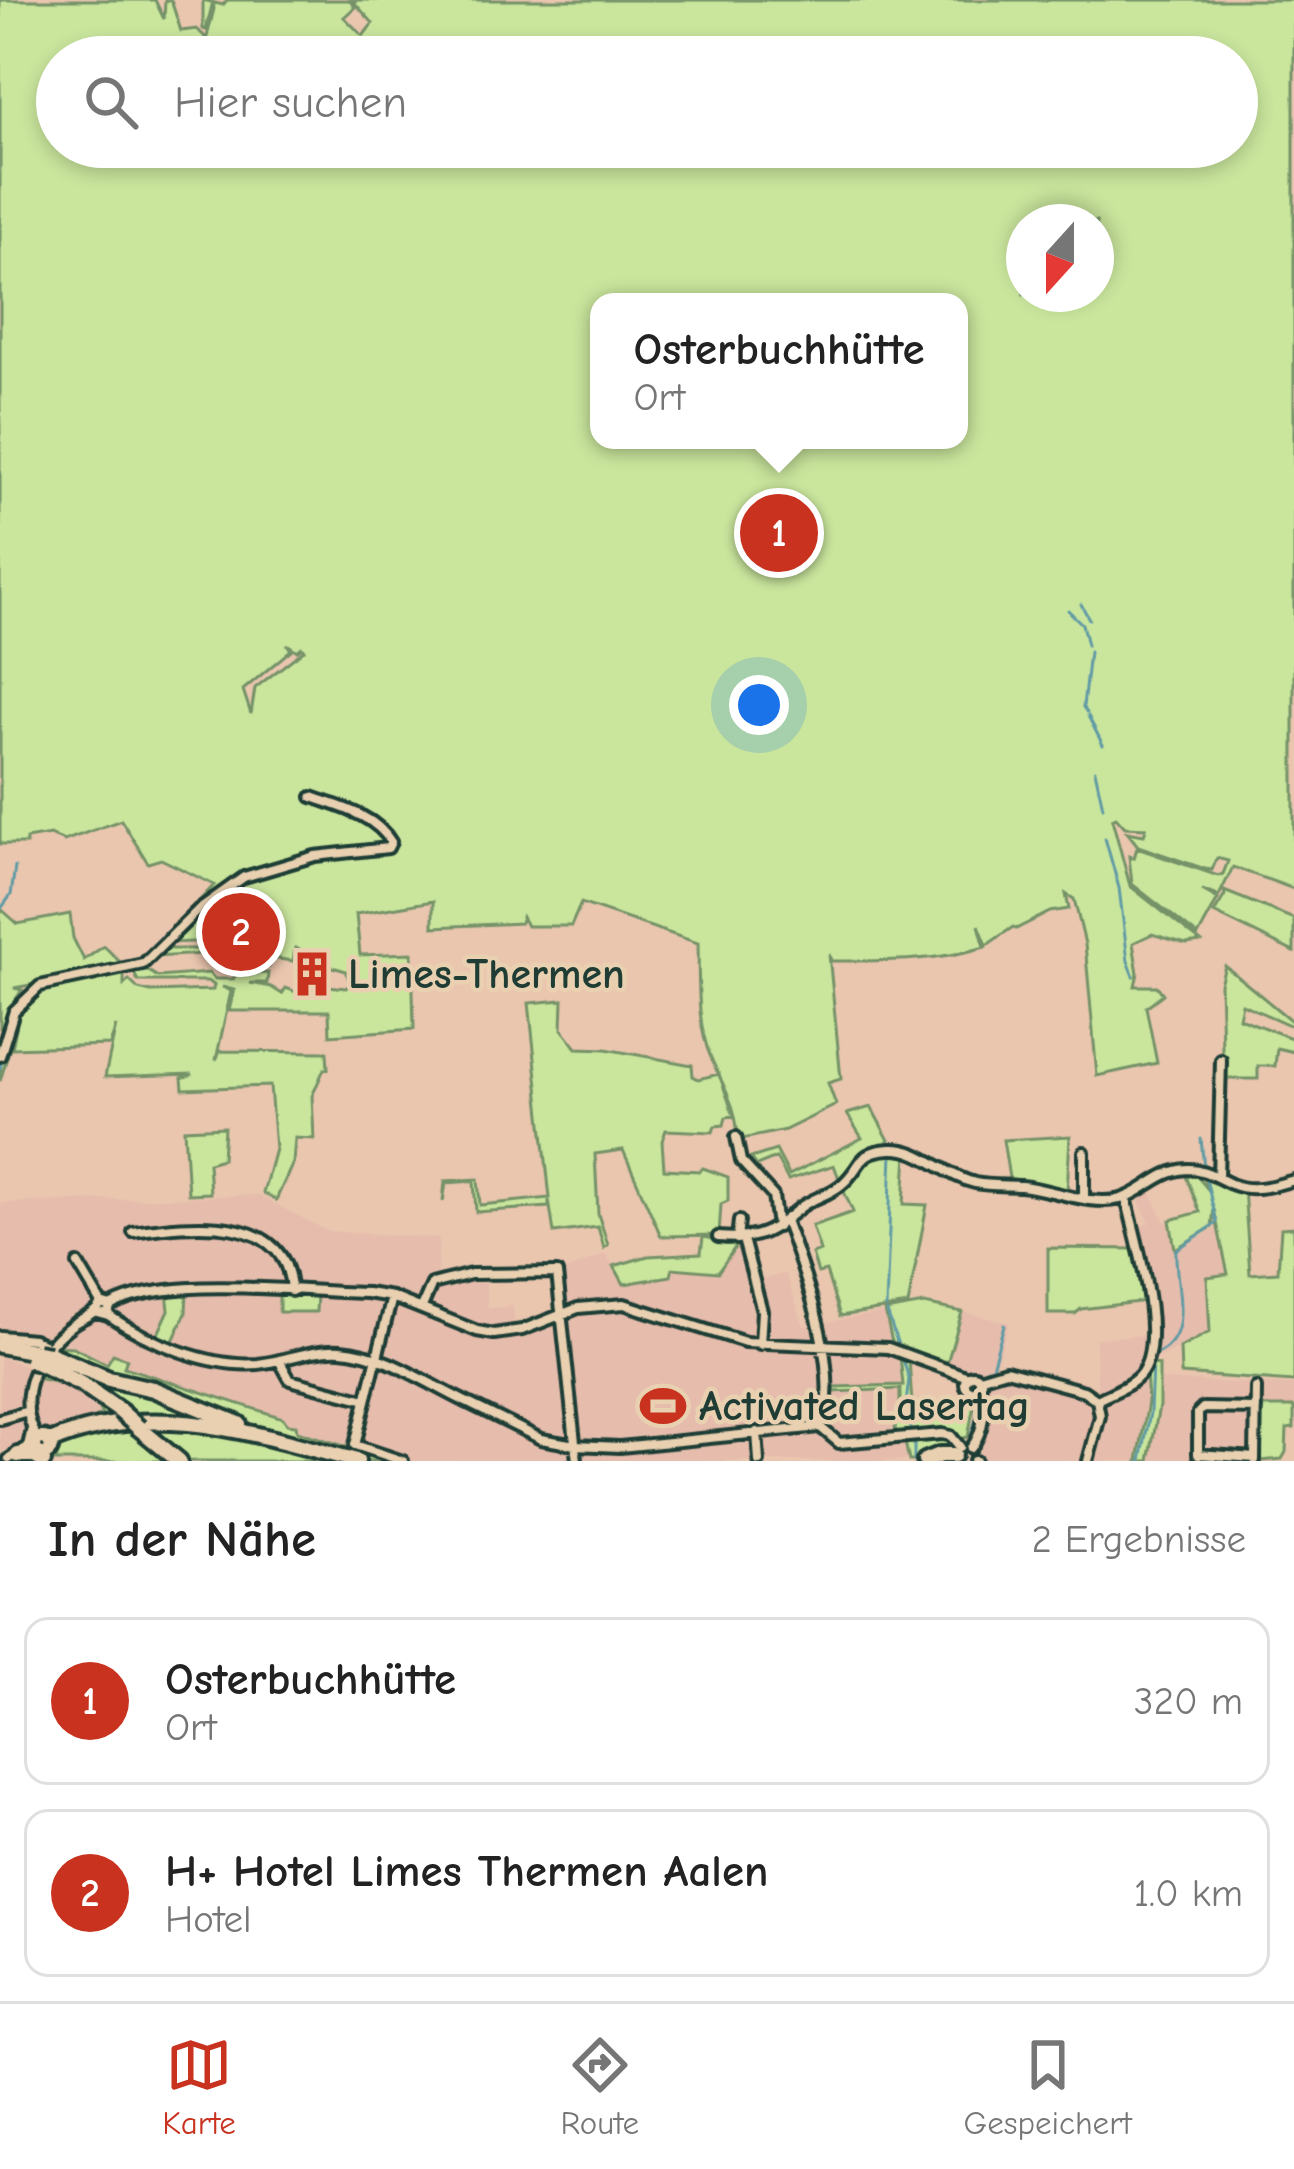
<!DOCTYPE html>
<html lang="de">
<meta charset="utf-8">
<style>
:root{--surface:#fff;--page:#f2f2f2;--text:#222;--muted:#767676;--line:#e0e0e0;--accent:#c8321e}
body{margin:0;font-family:"Comic Neue",sans-serif;background:var(--page);color:var(--text)}
.compass{position:absolute;left:1006px;top:204px;width:108px;height:108px;border-radius:50%;background:var(--surface);box-shadow:0 6px 18px #0003;rotate:201deg}
.you{position:absolute;left:759px;top:705px;width:42px;height:42px;margin:-30px;border:9px solid #fff;border-radius:50%;background:#1a73e8;box-shadow:0 0 0 18px #1a73e833}
.badge{display:grid;place-items:center;width:78px;height:78px;border-radius:50%;background:var(--accent);color:#fff;font-size:39px;font-weight:700}
.pin{position:absolute;translate:-50% -50%;border:6px solid #fff;box-shadow:0 3px 12px #0006}
.popup{position:absolute;left:590px;top:293px;width:378px;height:156px;box-sizing:border-box;display:grid;place-content:center;border-radius:24px;background:var(--surface);filter:drop-shadow(0 3px 9px #0005);font-size:39px;white-space:nowrap;color:var(--muted)}
.popup b{font-size:45px;color:var(--text)}
.popup::after{content:'';position:absolute;left:50%;top:100%;margin-left:-24px;border:24px solid transparent;border-top-color:var(--surface)}
.list{margin:0;padding:0;list-style:none}
h2{display:flex;justify-content:space-between;align-items:center;height:156px;margin:0;padding:0 48px;font-size:51px}
h2 small{font-size:39px;font-weight:400;color:var(--muted)}
.list li{display:grid;grid-template-columns:78px 1fr auto;gap:36px;align-items:center;box-sizing:border-box;height:168px;margin:0 24px 24px;padding:0 24px;border:3px solid var(--line);border-radius:24px}
.list b{display:block;font-size:45px;white-space:nowrap}
.list p{margin:0;font-size:39px;white-space:nowrap;color:var(--muted)}
.list em{font-size:39px;font-style:normal;color:var(--muted)}
.icon{flex:none;width:66px;height:66px;fill:none;stroke:currentColor;stroke-width:2;stroke-linecap:round;stroke-linejoin:round}
.map{position:relative;flex:none;width:1294px;height:1461px;overflow:hidden}
.search{position:absolute;background:var(--surface);box-shadow:0 6px 18px #0003;left:36px;right:36px;top:36px;height:132px;display:flex;align-items:center;gap:30px;box-sizing:border-box;padding:0 42px;border-radius:66px;color:var(--muted);font-size:45px}
.sheet{height:540px;background:var(--surface)}
nav{display:flex;justify-content:space-around;align-items:center;box-sizing:border-box;height:168px;border-top:3px solid var(--line);background:var(--surface);font-size:33px;color:var(--muted)}
nav a{display:grid;justify-items:center;gap:6px}
nav .on{color:var(--accent)}
.map>svg:first-child{display:block}
.built{fill:#e6bcac}
.green{fill:#cae69d;stroke:#749268;stroke-width:3;fill-rule:evenodd}
.lines{fill:none;stroke-linecap:round;stroke-linejoin:round}
.stream{stroke:#629ba5;stroke-width:3}
.minor-casing{stroke:#1f3d34;stroke-width:16}
.major-casing{stroke:#1f3d34;stroke-width:21}
.highway-casing{stroke:#1f3d34;stroke-width:22}
.minor{stroke:#e9d0b1;stroke-width:8}
.major{stroke:#e9d0b1;stroke-width:12}
.highway{stroke:#e9d0b1;stroke-width:14}
.highway-bridge-casing{stroke:#1f3d34;stroke-width:22;stroke-linecap:butt}
.highway-bridge{stroke:#e9d0b1;stroke-width:14}
.labels{text-anchor:middle;dominant-baseline:central;stroke-width:9;stroke-linejoin:round;paint-order:stroke}
.poi-label{font-size:42px;font-weight:bold;fill:#1f3d34;stroke:#e9d0b1;text-anchor:start}
</style>
<div class="map">
<svg width="1294" height="1461" viewBox="0 0 1294 1461">
<rect width="100%" height="100%" fill="#eac6af"/>
<filter id="ink" filterUnits="userSpaceOnUse"><feTurbulence type="fractalNoise" baseFrequency=".00833" numOctaves="2"/><feDisplacementMap in="SourceGraphic" scale="24" xChannelSelector="R" yChannelSelector="G"/><feConvolveMatrix kernelMatrix="1 2 1 2 8 2 1 2 1" color-interpolation-filters="sRGB"/></filter>
<g filter="url(#ink)">
<path class="built" d="M1147,1184L1164,1221L1170,1220L1174,1250L1219,1227L1228,1274L1207,1277L1209,1332L1159,1357L1152,1353V1330L1134,1228L1150,1223L1134,1192Z
M258,1195L327,1231L439,1238L437,1278L441,1288H454L453,1279L485,1275L488,1308L513,1306L515,1330L561,1313L558,1274L606,1254L624,1285L671,1276L673,1268L718,1272L741,1240L752,1281L786,1274L804,1326L887,1312L903,1385L907,1461H391L296,1430L283,1418L124,1367L111,1357L108,1365L59,1346L0,1338V1203Z
M962,1312L1009,1323L994,1369L982,1375L948,1365Z
M1149,1335L1142,1370L1149,1375L1148,1402L1138,1461H983L980,1454L986,1376L1007,1373L1086,1393L1097,1401L1109,1394L1097,1391L1096,1338Z
M0,1356L76,1388L97,1403L102,1416L50,1434L39,1433L33,1416L26,1418L30,1435L26,1444L0,1452Z
M1159,1380L1294,1385V1407H1254L1253,1461H1149Z"/>
<path class="green" d="M0,0H155L164,19L165,0H171L181,31L197,29L205,37L200,57H57V147H1237V57H324L303,38L294,52L301,57H202L214,9L213,1L206,30L203,29V0L223,5L227,0H349L355,7L344,17L363,36L373,23L352,0H1294V889L1233,867L1219,896L1202,890L1218,899L1198,936L1132,884L1129,856L1134,858L1137,848L1218,876L1223,874L1228,861L1217,858L1212,870L1205,869L1138,846L1127,832L1144,835L1146,828L1125,827L1116,817L1112,819L1130,886L1201,942L1186,944L1152,934L1133,943L1138,973L1135,986H1157L1163,994L1146,1007L1157,1063L1097,1076L1085,944L1074,899L1066,894L1069,909L1050,912L1016,929L1013,927L987,945L979,925L985,947C935,962 884,961 831,961L829,954L841,1079L828,1083L836,1105L785,1130L738,1140C737,1106 724,1088 711,1058C696,1023 699,980 698,943L581,903L571,926H527L522,917L520,923L433,927V901L356,914L360,955L412,953L414,1029L330,1035L329,1011H229L234,990L222,987L231,991L216,1060L220,1051L327,1052L328,1069H324L312,1096L314,1139L295,1138L293,1163L276,1200L263,1193L275,1149L270,1086L183,1089L182,1078L193,1074L105,1077L116,1026L110,1045L12,1048L17,1024L0,1081C0,986 48,984 125,971L128,974L124,975V985L129,980L138,989L151,992L213,990L214,985L207,981H138L132,969L142,967L158,977L209,973L215,979H233L243,966L234,952L155,957L168,949H238L245,954L251,951L253,939L273,943L274,931L226,920L223,927H219L216,941L169,943L170,933L214,885L161,859L148,863L121,820L64,841L50,835L26,839V844H0ZM1024,222H1096V294H1024ZM599,302H959V440H599ZM287,644L297,651L302,647L304,650L255,688L251,714L243,690L291,650ZM295,948L321,958L319,963L346,971L350,984L346,988L310,984L313,989L306,996L286,988L282,994L271,987L250,983H267L268,973L248,974L249,961L253,965L269,967L271,958L293,961Z
M1224,891L1294,919V952L1214,913L1225,895Z
M0,908L18,924L70,914L73,938L84,960L104,946L121,963L120,968L14,988L22,990L9,1009L12,1011L5,1030L0,1028Z
M1225,966L1294,1023V1027L1242,1004L1239,1018L1294,1039V1052L1277,1048L1275,1066H1258V1079H1223L1220,984Z
M563,1000L562,1029L577,1048L606,1049L692,1065L693,1076L698,1079L719,1074L734,1116L726,1117L724,1125L715,1126L713,1132L666,1130L662,1141L664,1169L699,1171L703,1168L728,1177V1201L721,1204L719,1235L661,1236L623,1150L595,1154L598,1214L608,1245L604,1248L598,1227L554,1233L549,1200V1207L476,1212L474,1181L446,1183L443,1202L445,1181L478,1179L480,1205L550,1198L529,1003Z
M871,1107L890,1142L887,1147L872,1151L841,1184L834,1165L788,1180L776,1158L757,1166L751,1158L776,1150L789,1175L862,1138L847,1114Z
M224,1127L222,1159L208,1163L210,1193L188,1194L184,1129Z
M1070,1136L1067,1192L1009,1178L1003,1140Z
M907,1152L904,1204L927,1205L908,1305L840,1316L826,1271L818,1273L812,1254L820,1251L812,1226L853,1212L842,1187L872,1153Z
M1205,1172L1244,1188L1250,1274L1278,1272L1281,1228L1294,1227V1382L1181,1374L1180,1348L1210,1332L1207,1277L1228,1274L1214,1209L1212,1227L1175,1249L1170,1220L1200,1212L1186,1176H1197L1206,1187Z
M703,1237L738,1243L718,1272L673,1268L671,1276L624,1284L614,1266L648,1256L701,1253Z
M1048,1248L1137,1249L1147,1301L1081,1309L1075,1314H1048Z
M187,1291L186,1313L172,1343L157,1336L169,1310L167,1292Z
M279,1293L317,1294L316,1312H279Z
M924,1304L962,1312L947,1363L893,1347L885,1311Z
M53,1346L73,1347L107,1364L113,1354L127,1359L124,1367L283,1418L287,1424L296,1425L297,1431L391,1461H369L289,1438L50,1350Z
M900,1356L909,1359L912,1404L963,1400L968,1396L975,1399L968,1437L959,1439L952,1434L942,1437L954,1443L953,1450L921,1461H909L904,1437L896,1436L895,1423L900,1422V1389L834,1392V1387L903,1385Z
M45,1357L80,1371L90,1381L145,1390L347,1461H56L60,1446L83,1437L86,1421L102,1415C90,1385 59,1384 33,1377Z
M1150,1363L1159,1365V1406L1149,1461H1138L1148,1402L1146,1373Z
M1260,1407H1294V1428L1287,1429L1286,1452L1282,1459L1260,1461Z"/>
<g class="lines">
<path class="stream" d="M1081,604L1089,619
M1068,610L1082,624L1087,645
M1087,713L1083,707L1089,652
M1088,716L1103,745
M1095,770L1103,807
M1105,838L1119,888L1128,961L1134,976
M0,910L11,895L15,867
M0,1068L3,1057
M1201,1139L1204,1168
M886,1308L892,1153
M887,1312L899,1348
M1156,1354C1196,1336 1174,1285 1176,1250L1217,1223L1205,1175
M903,1359L909,1379L905,1412L911,1421V1437
M986,1369L992,1367L1004,1325
M970,1439L977,1416L976,1395
M914,1461V1443
M1141,1461L1150,1413L1152,1365"/>
<g class="minor-casing">
<path id="minor" d="M0,1056L14,1011L40,986L143,964L199,909L244,877L315,856L388,848L391,842C375,815 340,807 312,797
M736,1137L741,1161L773,1196L777,1227
M1084,1152V1198
M1218,1177L1221,1060
M786,1223C804,1272 844,1378 820,1427
M133,1232C189,1224 288,1211 291,1291
M718,1237C760,1241 770,1232 801,1207C813,1198 829,1195 841,1185C863,1167 856,1151 890,1149C922,1147 944,1176 975,1183C990,1186 1005,1185 1021,1186C1052,1189 1090,1207 1121,1199C1145,1192 1160,1170 1188,1169C1204,1169 1216,1177 1231,1184C1252,1193 1273,1186 1294,1180
M737,1239L739,1221
M743,1239L762,1311L760,1344
M78,1264L101,1303
M392,1297L355,1445L403,1461
M110,1306C165,1274 301,1292 367,1293L392,1297L477,1331L494,1334L522,1330L578,1308L624,1304L745,1342L888,1348L968,1377
M422,1307L432,1284L471,1274L557,1273L577,1461
M108,1315C148,1342 209,1368 258,1364C286,1361 312,1348 341,1350C383,1353 425,1382 462,1400
M0,1336L33,1339L47,1346
M279,1360L290,1380L366,1400
M965 1383a8 8 0 1 1 16 0a8 8 0 1 1-16 0Z
M979,1378L1006,1370L1084,1391L1097,1400
M1097,1400C1111,1393 1129,1387 1139,1376C1169,1343 1135,1238 1126,1197
M464,1401L541,1439L575,1445L620,1447L820,1427
M0,1419L28,1411
M820,1427L839,1443L942,1434L951,1436L960,1447
M757,1432L759,1461
M38,1440C13,1397 36,1351 73,1324C85,1316 95,1315 101,1303L110,1306L108,1315L97,1312
M971,1448C983,1433 988,1406 978,1389
M1255,1458L1198,1454V1413L1203,1408L1256,1409
M9,1459L28,1446L32,1429
M1255,1460L1256,1388
M974,1461H976
M1088,1461L1100,1416L1097,1400"/>
</g>
<g class="major-casing">
<path id="major" d="M35 1446a8 8 0 1 1 16 0a8 8 0 1 1-16 0Z"/>
</g>
<g class="highway-casing">
<path id="highway" d="M0,1345L37,1352
M49,1354L109,1379L153,1389L239,1424
M43,1365L81,1384L120,1411
M139,1428L179,1461
M50,1442C152,1398 255,1434 357,1461
M18,1455H33L43,1461
M925,1461L940,1455H954"/>
</g>
<use href="#minor" class="minor"/>
<use href="#major" class="major"/>
<use href="#highway" class="highway"/>
<g class="highway-bridge-casing">
<path id="highway-bridge" d="M37,1352L49,1354
M32,1361L43,1365
M120,1411L139,1428"/>
</g>
<use href="#highway-bridge" class="highway-bridge"/>
</g>
</g>
<defs>
<g id="building-bare" transform="scale(3.6)"><path d="M-4-6H4V6H1V3H-1V6H-4ZM-2.5-4.3h1.7v1.8h-1.7ZM.8-4.3h1.7v1.8H.8ZM-2.5-1h1.7V.8h-1.7ZM.8-1h1.7V.8H.8Z" fill="#c8321e" stroke="#e9d0b1" stroke-width="2.5" paint-order="stroke"/></g>
<g id="stadium-bare" transform="scale(3.6)"><path d="M0-5a6.5 5 0 1 0 0 10a6.5 5 0 1 0 0-10ZM-3.5-1.8h7v3.6h-7Z" fill="#c8321e" stroke="#e9d0b1" stroke-width="2.5" paint-order="stroke"/></g>
</defs>
<g fill-rule="evenodd">
<use href="#building-bare" x="312" y="974"/>
<use href="#stadium-bare" x="663" y="1406"/>
</g>
<g class="labels">
<g class="poi-label">
<text x="348" y="974">Limes-Thermen</text>
<text x="699" y="1406">Activated Lasertag</text>
</g>
</g>
</svg>
<svg class="compass" viewBox="-18 -18 36 36"><path d="M0-13l5 13h-10z" fill="#e53935"/><path d="M0 13l5-13h-10z" fill="#767676"/></svg>
<div class="you"></div>
<div class="pin badge" style="left:779px;top:533px">1</div>
<div class="popup"><b>Osterbuchhütte</b>Ort</div>
<div class="pin badge" style="left:241px;top:932px">2</div>
<div class="search"><svg class="icon" aria-label="search" viewBox="0 0 24 24"><circle cx="10" cy="10" r="6"/><path d="M15 15l6 6"/></svg>Hier suchen</div>
</div>
<section class="sheet">
<h2>In der Nähe<small>2 Ergebnisse</small></h2>
<ul class="list">
<li><span class="badge">1</span><div><b>Osterbuchhütte</b><p>Ort</p></div><em>320 m</em></li>
<li><span class="badge">2</span><div><b>H+ Hotel Limes Thermen Aalen</b><p>Hotel</p></div><em>1.0 km</em></li>
</ul>
</section>
<nav>
<a class="on"><svg class="icon" aria-label="map" viewBox="0 0 24 24"><path d="M3 6l6-2 6 2 6-2v14l-6 2-6-2-6 2zM9 4v14M15 6v14"/></svg>Karte</a>
<a><svg class="icon" aria-label="directions" viewBox="0 0 24 24"><path d="M12 3l9 9-9 9-9-9zM9 14v-3h6M13 9l2 2-2 2"/></svg>Route</a>
<a><svg class="icon" aria-label="saved" viewBox="0 0 24 24"><path d="M7 4h10v16l-5-4-5 4z"/></svg>Gespeichert</a>
</nav>
